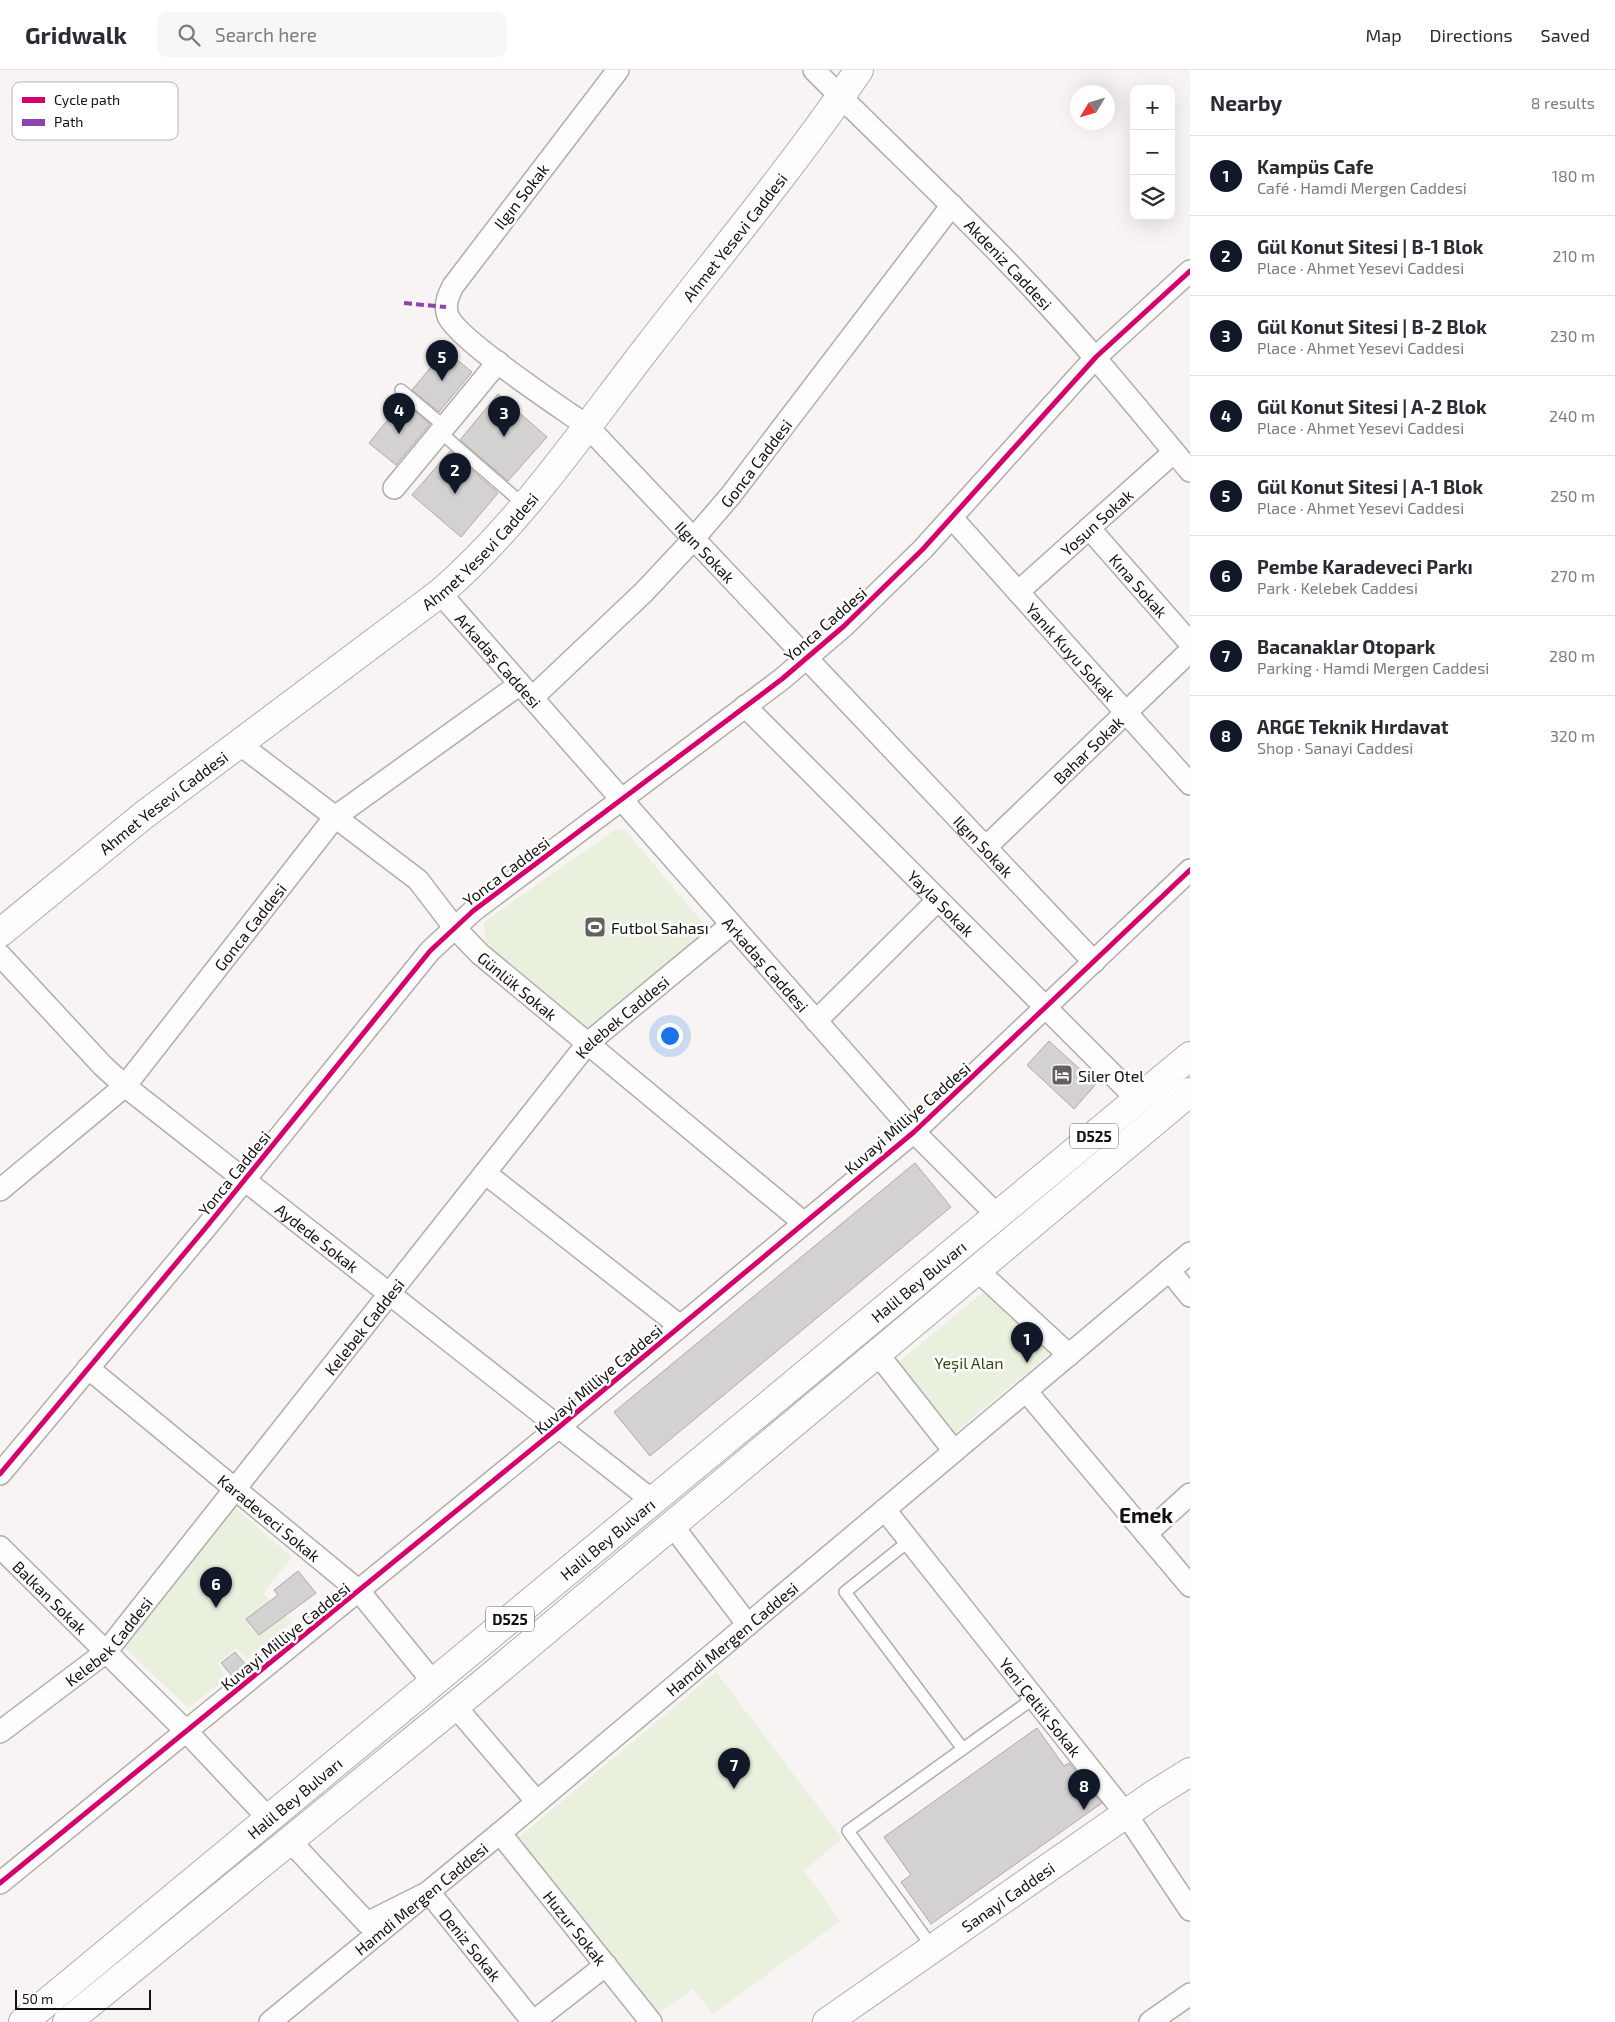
<!DOCTYPE html>
<meta charset="utf-8">
<style>
:root{--surface:#fff;--page:#f7f7f7;--text:#2b2b33;--muted:#7c7c81;--line:#e1e1e2;--accent:#111827}
body{margin:0;font-family:"Exo 2",sans-serif;background:var(--page);color:var(--text)}
.controls{position:absolute;right:15px;top:15px;display:grid;overflow:hidden;border-radius:10px;box-shadow:0 5px 20px #0002}
.controls button{width:45px;height:45px;display:grid;place-items:center;padding:0;border:0;border-bottom:1px solid var(--line);background:var(--surface);color:var(--text);font:25px sans-serif}
.compass{position:absolute;left:1070px;top:15px;width:45px;height:45px;border-radius:50%;background:var(--surface);box-shadow:0 5px 20px #0002;rotate:232deg}
.scale{position:absolute;left:15px;bottom:12px;width:136px;box-sizing:border-box;padding-left:5px;border:2px solid #131110;border-top:0;font-size:14px;line-height:18px;white-space:nowrap;color:#131110;-webkit-text-stroke:4px #fff;paint-order:stroke}
.you{position:absolute;left:669px;top:965px;width:18px;height:18px;margin:-12px;border:4px solid #fff;border-radius:50%;background:#1a73e8;box-shadow:0 0 0 8px #1a73e833}
.badge{display:grid;place-items:center;width:32px;height:32px;border-radius:50%;background:var(--accent);color:#fff;font-size:16px;font-weight:700}
.pin{position:absolute;translate:-50% -41px;filter:drop-shadow(0 1px 2px #0008)}
.pin::after{content:'';position:absolute;top:26px;width:18px;height:15px;background:inherit;clip-path:polygon(0 0,100% 0,50% 100%)}
.list{margin:0;padding:0;list-style:none}
h2{display:flex;justify-content:space-between;align-items:center;height:65px;margin:0;padding:0 20px;font-size:21px}
h2 small{font-size:16px;font-weight:400;color:var(--muted)}
.list li{display:grid;grid-template-columns:32px 1fr auto;gap:15px;align-items:center;box-sizing:border-box;height:80px;padding:0 20px;border-top:1px solid var(--line)}
.list b{display:block;font-size:19px;white-space:nowrap}
.list p{margin:0;font-size:16px;white-space:nowrap;color:var(--muted)}
.list em{font-size:16px;font-style:normal;color:var(--muted)}
.icon{flex:none;width:28px;height:28px;fill:none;stroke:currentColor;stroke-width:2;stroke-linecap:round;stroke-linejoin:round}
.map{position:relative;flex:none;width:1190px;height:1952px;overflow:hidden}
header{display:flex;align-items:center;gap:30px;box-sizing:border-box;height:70px;padding:0 25px;background:var(--surface);border-bottom:1px solid var(--line)}
header strong{font-size:24px}
nav{display:flex;gap:28px;margin-inline-start:auto;font-size:18px}
.search{width:350px;height:45px;background:var(--page);display:flex;align-items:center;gap:12px;box-sizing:border-box;padding:0 18px;border-radius:10px;color:var(--muted);font-size:19px}
main{display:flex}
aside{flex:1;background:var(--surface)}
.map>svg:first-child{display:block}
.green{fill:#e9f0de}
.building{fill:#d4d1d1;stroke:#adaaa9}
.lines{fill:none;stroke-linecap:round;stroke-linejoin:round}
.service-casing{stroke:#b0adac;stroke-width:14}
.minor-casing{stroke:#b0adac;stroke-width:24}
.tertiary-casing{stroke:#b0adac;stroke-width:30}
.trunk-casing{stroke:#b0adac;stroke-width:30}
.service{stroke:#fefdfd;stroke-width:11}
.minor{stroke:#fefdfd;stroke-width:21}
.tertiary{stroke:#fefdfd;stroke-width:28}
.trunk{stroke:#fefdfd;stroke-width:28}
.quiet{stroke:#8e44ad;stroke-width:4;stroke-dasharray:8 4;stroke-linecap:butt}
.cycleway-casing{stroke:#fff;stroke-width:8}
.cycleway{stroke:#d6006c;stroke-width:5}
.labels{text-anchor:middle;dominant-baseline:central;stroke-width:5;stroke-linejoin:round;paint-order:stroke}
.shield{fill:#fff;stroke:#5a5858;stroke-width:1}
.shield-label{font-size:15px;font-weight:bold;fill:#131110}
.street-label{font-size:16px;fill:#131110;stroke:#fff}
.poi-label{font-size:16px;fill:#131110;stroke:#fff;text-anchor:start}
.park-label{font-size:16px;fill:#364c16;stroke:#fff}
.district-label{font-size:21px;font-weight:bold;fill:#131110;stroke:#fff}
.key{fill:#fff;stroke:#b8b8b7;stroke-width:1}
.key-label{font-size:14px;fill:#131110}
</style>
<header>
<strong>Gridwalk</strong>
<div class="search"><svg class="icon" aria-label="search" viewBox="0 0 24 24"><circle cx="10" cy="10" r="6"/><path d="M15 15l6 6"/></svg>Search here</div>
<nav><a>Map</a><a>Directions</a><a>Saved</a></nav>
</header>
<main>
<div class="map">
<svg width="1190" height="1952" viewBox="0 0 1190 1952">
<rect width="100%" height="100%" fill="#f8f4f3"/>
<path class="green" d="M616,759L626,761L711,863L591,962L486,873L484,852Z
M985,1221L1050,1283L952,1365L896,1294Z
M233,1436L292,1487L263,1523L292,1552L247,1590L236,1578L217,1594L227,1608L188,1638L124,1577Z
M716,1602L842,1768L804,1801L840,1851L713,1944L693,1919L659,1943L518,1768Z"/>
<path class="building" d="M445,280L472,302L439,342L412,320Z
M498,324L547,367L508,411L460,370Z
M403,331L430,354L396,395L369,373Z
M450,381L498,423L461,467L412,425Z
M1049,971L1096,1014L1074,1039L1027,995Z
M915,1093L951,1137L650,1386L614,1342Z
M298,1501L316,1523L259,1565L246,1549L278,1525L274,1520Z
M235,1582L246,1595L232,1606L221,1593Z
M1037,1658L1064,1696L1069,1693L1102,1733L931,1854L901,1812L911,1805L884,1767Z"/>
<g class="lines">
<g class="service-casing">
<path id="service" d="M401,320L444,356
M440,362L524,435
M909,1471L845,1522L963,1679
M933,1878L848,1761L1034,1628"/>
</g>
<g class="minor-casing">
<g id="minor">
<path id="s1" d="M618,0L453,216C448,226 444,235 448,246C458,270 560,337 587,356L1094,892"/>
<path id="s2" d="M814,0C887,74 964,144 1034,220C1089,278 1139,340 1190,401"/>
<path d="M394,418L498,292"/>
<path id="s3" d="M952,448L1190,714"/>
<path id="s4" d="M1089,458L1190,573"/>
<path id="s5" d="M1018,522L1174,382"/>
<path id="s6" d="M440,523L914,1062L998,1146"/>
<path id="s7" d="M532,628L644,522L689,474L731,425L952,135"/>
<path id="s8" d="M745,636L1138,1030"/>
<path id="s9" d="M238,673L418,810L454,857L480,884L804,1153"/>
<path id="s10" d="M986,777L1190,581"/>
<path id="s11" d="M0,885L103,996L125,1016L653,1431"/>
<path d="M816,951L938,830"/>
<path d="M485,1103L680,1256"/>
<path id="s12" d="M0,1120L125,1016L335,747L520,614"/>
<path d="M977,1200L1069,1285"/>
<path d="M1169,1200L1190,1226"/>
<path d="M877,1283L954,1381"/>
<path id="s13" d="M88,1298L359,1521L433,1612"/>
<path d="M1026,1321L1190,1516"/>
<path d="M0,1404L208,1155L430,881L473,841L782,609L844,556L923,479L1096,287L1190,201"/>
<path id="s14" d="M885,1440L1126,1744L1190,1840"/>
<path d="M672,1455L748,1555"/>
<path d="M1146,1464L1190,1424"/>
<path id="s15" d="M0,1477L187,1662L269,1749"/>
<path d="M455,1636L537,1732"/>
<path id="s16" d="M0,1662L106,1582L587,974L731,855"/>
<path id="s17" d="M500,1763L651,1952"/>
<path id="s18" d="M290,1771L367,1853L429,1822L533,1952"/>
<path d="M0,1813L559,1357L914,1062L1190,800"/>
<path id="s19" d="M270,1952L500,1763L1190,1183"/>
<path d="M533,1952L606,1895"/>
<path d="M1150,1952L1190,1924"/>
</g>
</g>
<g class="tertiary-casing">
<g id="tertiary">
<path id="s20" d="M0,863L144,745L440,523C521,453 584,359 650,274C720,184 794,95 859,0"/>
<path id="s21" d="M827,1952L1153,1725L1190,1702"/>
</g>
</g>
<g class="trunk-casing">
<g id="trunk">
<path id="s22" d="M23,1952L1190,986"/>
<path d="M67,1952L482,1614L1190,1022"/>
</g>
</g>
<use href="#service" class="service"/>
<use href="#minor" class="minor"/>
<use href="#tertiary" class="tertiary"/>
<use href="#trunk" class="trunk"/>
<path class="quiet" d="M404,233L446,237"/>
<g class="cycleway-casing">
<path id="cycleway" d="M0,1404L208,1155L430,881L473,841L782,609L844,556L923,479L1096,287L1190,201
M0,1813L559,1357L914,1062L1190,800"/>
</g>
<use href="#cycleway" class="cycleway"/>
</g>
<defs>
<g id="stadium-square" transform="scale(1.125)"><rect x="-9" y="-9" width="18" height="18" rx="4" fill="#63605f" stroke="#fff"/><path d="M0-5a6.5 5 0 1 0 0 10a6.5 5 0 1 0 0-10ZM-3.5-1.8h7v3.6h-7Z" fill="#fff"/></g>
<g id="hotel-square" transform="scale(1.125)"><rect x="-9" y="-9" width="18" height="18" rx="4" fill="#63605f" stroke="#fff"/><path d="M-6-4.5h1.5V1H6V5H4.5V3h-9V5H-6ZM-4 0a1.8 1.8 0 1 1 3.6 0ZM.5 0V-2.5h3Q6-2.5 6 0Z" fill="#fff"/></g>
</defs>
<g fill-rule="evenodd">
<use href="#stadium-square" x="595" y="857"/>
<use href="#hotel-square" x="1062" y="1005"/>
</g>
<g class="labels">
<g class="shield">
<rect x="1070" y="1053.5" width="48" height="25" rx="4"/>
<rect x="486" y="1536.5" width="48" height="25" rx="4"/>
</g>
<g class="shield-label">
<text x="1094" y="1066">D525</text>
<text x="510" y="1549">D525</text>
</g>
<g class="street-label">
<text transform="translate(521 126) rotate(-52)">Ilgın Sokak</text>
<text stroke="none"><textPath href="#s20" startOffset="1019">Ahmet Yesevi Caddesi</textPath></text>
<text stroke="none"><textPath href="#s2" startOffset="275">Akdeniz Caddesi</textPath></text>
<text stroke="none"><textPath href="#s7" startOffset="325">Gonca Caddesi</textPath></text>
<text stroke="none"><textPath href="#s5" startOffset="105">Yosun Sokak</textPath></text>
<text stroke="none"><textPath href="#s20" startOffset="614">Ahmet Yesevi Caddesi</textPath></text>
<text stroke="none"><textPath href="#s1" startOffset="654">Ilgın Sokak</textPath></text>
<text stroke="none"><textPath href="#s4" startOffset="76">Kına Sokak</textPath></text>
<text transform="translate(825 554) rotate(-41)">Yonca Caddesi</text>
<text stroke="none"><textPath href="#s3" startOffset="179">Yanık Kuyu Sokak</textPath></text>
<text stroke="none"><textPath href="#s6" startOffset="89">Arkadaş Caddesi</textPath></text>
<text stroke="none"><textPath href="#s10" startOffset="141">Bahar Sokak</textPath></text>
<text stroke="none"><textPath href="#s20" startOffset="209">Ahmet Yesevi Caddesi</textPath></text>
<text stroke="none"><textPath href="#s1" startOffset="1059">Ilgın Sokak</textPath></text>
<text transform="translate(506 801) rotate(-37)">Yonca Caddesi</text>
<text stroke="none"><textPath href="#s8" startOffset="278">Yayla Sokak</textPath></text>
<text stroke="none"><textPath href="#s12" startOffset="365">Gonca Caddesi</textPath></text>
<text stroke="none"><textPath href="#s6" startOffset="494">Arkadaş Caddesi</textPath></text>
<text stroke="none"><textPath href="#s9" startOffset="372">Günlük Sokak</textPath></text>
<text stroke="none"><textPath href="#s16" startOffset="952">Kelebek Caddesi</textPath></text>
<text transform="translate(907 1048) rotate(-41)">Kuvayi Milliye Caddesi</text>
<text transform="translate(234 1103) rotate(-51)">Yonca Caddesi</text>
<text stroke="none"><textPath href="#s11" startOffset="426">Aydede Sokak</textPath></text>
<text stroke="none"><textPath href="#s22" startOffset="1162">Halil Bey Bulvarı</textPath></text>
<text stroke="none"><textPath href="#s16" startOffset="548">Kelebek Caddesi</textPath></text>
<text transform="translate(598 1309) rotate(-40)">Kuvayi Milliye Caddesi</text>
<text stroke="none"><textPath href="#s13" startOffset="235">Karadeveci Sokak</textPath></text>
<text stroke="none"><textPath href="#s22" startOffset="758">Halil Bey Bulvarı</textPath></text>
<text stroke="none"><textPath href="#s15" startOffset="71">Balkan Sokak</textPath></text>
<text transform="translate(285 1566) rotate(-39)">Kuvayi Milliye Caddesi</text>
<text stroke="none"><textPath href="#s16" startOffset="142">Kelebek Caddesi</textPath></text>
<text stroke="none"><textPath href="#s19" startOffset="600">Hamdi Mergen Caddesi</textPath></text>
<text stroke="none"><textPath href="#s14" startOffset="251">Yeni Çeltik Sokak</textPath></text>
<text stroke="none"><textPath href="#s22" startOffset="352">Halil Bey Bulvarı</textPath></text>
<text stroke="none"><textPath href="#s21" startOffset="220">Sanayi Caddesi</textPath></text>
<text stroke="none"><textPath href="#s19" startOffset="195">Hamdi Mergen Caddesi</textPath></text>
<text stroke="none"><textPath href="#s17" startOffset="121">Huzur Sokak</textPath></text>
<text stroke="none"><textPath href="#s18" startOffset="249">Deniz Sokak</textPath></text>
</g>
<g class="poi-label">
<text x="611" y="857">Futbol Sahası</text>
<text x="1078" y="1005">Siler Otel</text>
</g>
<g class="park-label">
<text x="969" y="1292">Yeşil Alan</text>
</g>
<g class="district-label">
<text x="1146" y="1444">Emek</text>
</g>
</g>
<rect x="12" y="12" width="166" height="58" rx="8" class="key"/>
<rect x="22" y="27" width="23" height="6" fill="#d6006c"/>
<rect x="22" y="49" width="23" height="7" fill="#8e44ad"/>
<g class="key-label">
<text x="54" y="35">Cycle path</text>
<text x="54" y="57">Path</text>
</g>
</svg>
<div class="controls">
<button>+</button>
<button>−</button>
<button><svg class="icon" aria-label="layers" viewBox="0 0 24 24"><path d="M12 4l9 5-9 5-9-5zM3 14l9 5 9-5"/></svg></button>
</div>
<svg class="compass" viewBox="-18 -18 36 36"><path d="M0-13l5 13h-10z" fill="#e53935"/><path d="M0 13l5-13h-10z" fill="#7c7c81"/></svg>
<div class="scale">50 m</div>
<div class="you"></div>
<div class="pin badge" style="left:1027px;top:1293px">1</div>
<div class="pin badge" style="left:455px;top:424px">2</div>
<div class="pin badge" style="left:504px;top:367px">3</div>
<div class="pin badge" style="left:399px;top:364px">4</div>
<div class="pin badge" style="left:442px;top:311px">5</div>
<div class="pin badge" style="left:216px;top:1538px">6</div>
<div class="pin badge" style="left:734px;top:1719px">7</div>
<div class="pin badge" style="left:1084px;top:1740px">8</div>
</div>
<aside>
<h2>Nearby<small>8 results</small></h2>
<ul class="list">
<li><span class="badge">1</span><div><b>Kampüs Cafe</b><p>Café · Hamdi Mergen Caddesi</p></div><em>180 m</em></li>
<li><span class="badge">2</span><div><b>Gül Konut Sitesi | B-1 Blok</b><p>Place · Ahmet Yesevi Caddesi</p></div><em>210 m</em></li>
<li><span class="badge">3</span><div><b>Gül Konut Sitesi | B-2 Blok</b><p>Place · Ahmet Yesevi Caddesi</p></div><em>230 m</em></li>
<li><span class="badge">4</span><div><b>Gül Konut Sitesi | A-2 Blok</b><p>Place · Ahmet Yesevi Caddesi</p></div><em>240 m</em></li>
<li><span class="badge">5</span><div><b>Gül Konut Sitesi | A-1 Blok</b><p>Place · Ahmet Yesevi Caddesi</p></div><em>250 m</em></li>
<li><span class="badge">6</span><div><b>Pembe Karadeveci Parkı</b><p>Park · Kelebek Caddesi</p></div><em>270 m</em></li>
<li><span class="badge">7</span><div><b>Bacanaklar Otopark</b><p>Parking · Hamdi Mergen Caddesi</p></div><em>280 m</em></li>
<li><span class="badge">8</span><div><b>ARGE Teknik Hırdavat</b><p>Shop · Sanayi Caddesi</p></div><em>320 m</em></li>
</ul>
</aside>
</main>
